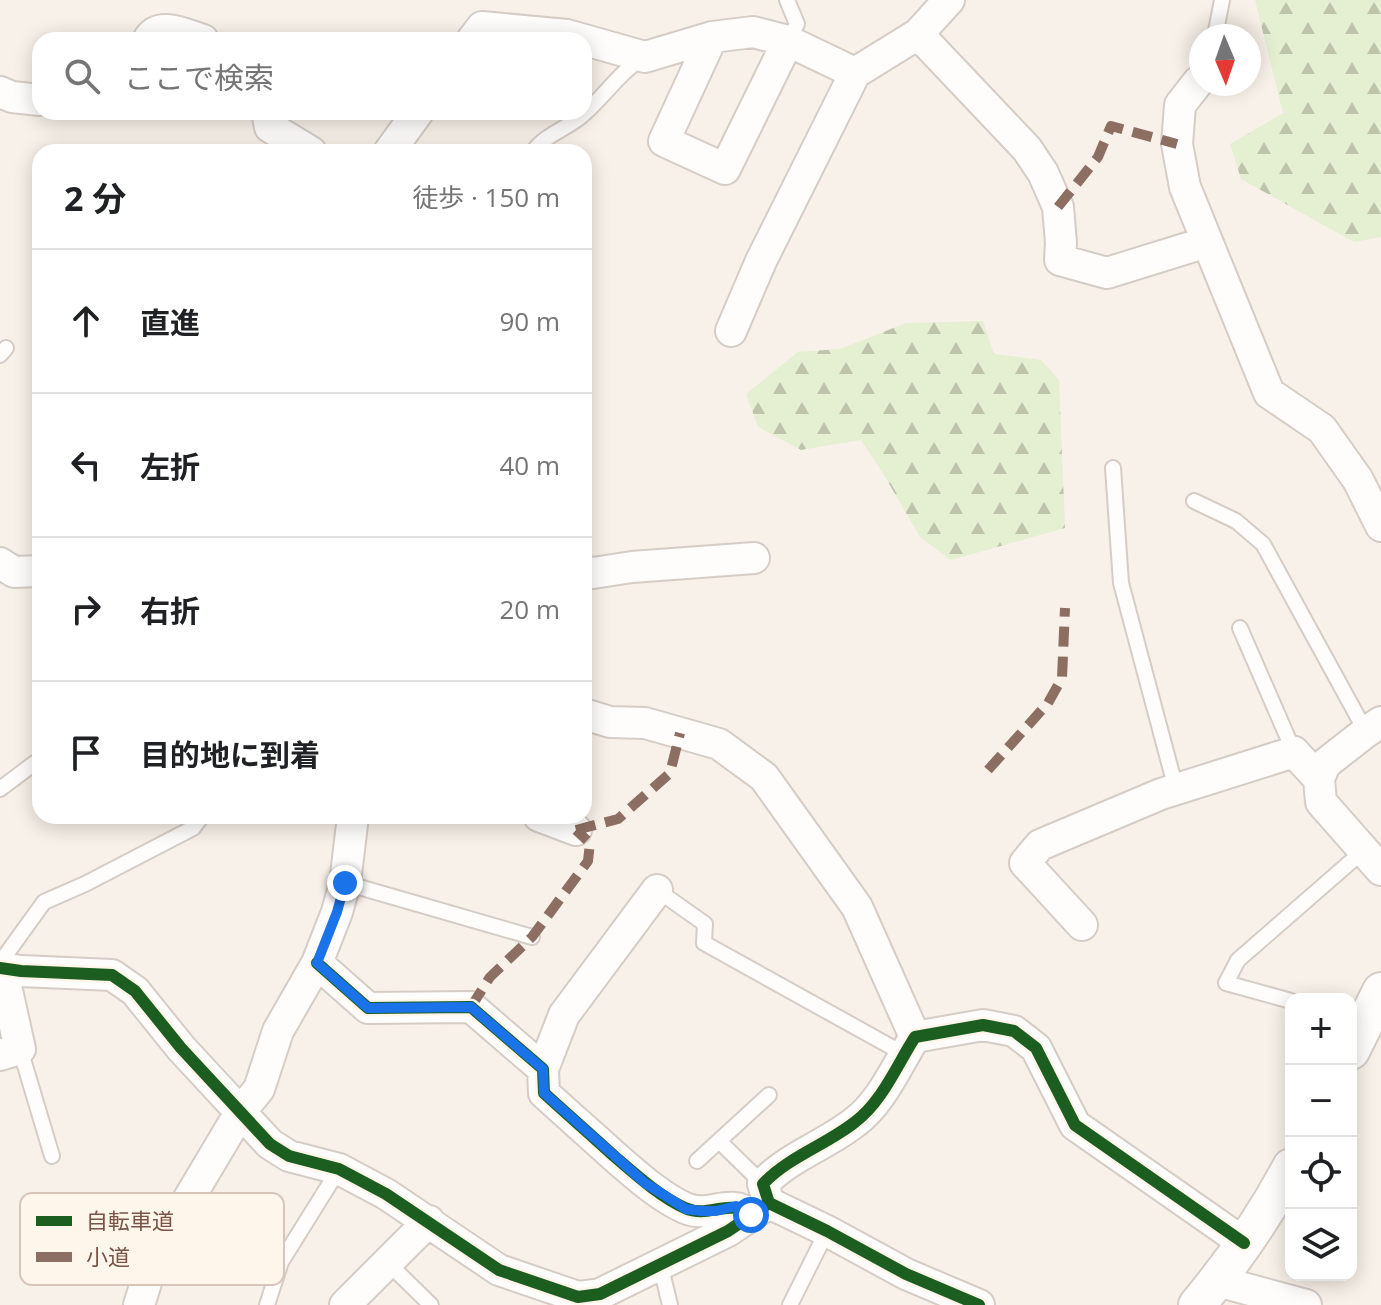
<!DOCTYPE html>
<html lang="ja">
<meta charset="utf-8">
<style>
:root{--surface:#fff;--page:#f6f6f6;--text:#202124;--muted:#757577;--line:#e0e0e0}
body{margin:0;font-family:"Open Sans","Noto Sans JP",sans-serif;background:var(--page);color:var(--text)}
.controls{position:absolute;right:24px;bottom:24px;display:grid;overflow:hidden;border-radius:16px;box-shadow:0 4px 20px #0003}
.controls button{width:72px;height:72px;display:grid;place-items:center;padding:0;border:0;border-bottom:2px solid var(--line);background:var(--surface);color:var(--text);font:40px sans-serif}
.compass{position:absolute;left:1189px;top:24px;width:72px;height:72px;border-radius:50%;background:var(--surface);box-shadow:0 4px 20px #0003;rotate:178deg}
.stop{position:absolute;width:24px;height:24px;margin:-18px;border:6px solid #1a73e8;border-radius:50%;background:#fff}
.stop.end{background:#1a73e8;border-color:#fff;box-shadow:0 2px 8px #0008}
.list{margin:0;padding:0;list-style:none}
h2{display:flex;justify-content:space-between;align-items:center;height:104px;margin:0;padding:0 32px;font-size:34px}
h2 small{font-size:26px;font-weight:400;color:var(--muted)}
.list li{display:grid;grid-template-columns:52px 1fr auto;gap:24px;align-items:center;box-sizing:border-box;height:144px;padding:0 32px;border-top:2px solid var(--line)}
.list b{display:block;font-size:30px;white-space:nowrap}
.list em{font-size:26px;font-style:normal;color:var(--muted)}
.icon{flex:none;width:44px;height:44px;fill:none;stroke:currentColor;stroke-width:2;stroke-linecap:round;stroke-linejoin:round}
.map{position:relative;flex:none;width:1381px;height:1305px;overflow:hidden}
.search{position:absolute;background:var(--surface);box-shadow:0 4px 20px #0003;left:32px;top:32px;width:560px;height:88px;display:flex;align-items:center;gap:20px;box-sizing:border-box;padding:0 28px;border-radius:24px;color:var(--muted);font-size:30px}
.panel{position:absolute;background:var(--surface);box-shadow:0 4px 20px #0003;left:32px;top:144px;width:560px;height:680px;border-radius:24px}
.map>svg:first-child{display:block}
.forest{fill:url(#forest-firs)}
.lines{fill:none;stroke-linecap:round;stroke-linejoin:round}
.service-casing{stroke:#d6ccc6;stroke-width:18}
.minor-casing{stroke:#d6ccc6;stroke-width:34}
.tertiary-casing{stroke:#d6ccc6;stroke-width:40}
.service{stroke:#fefdfc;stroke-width:14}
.minor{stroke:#fefdfc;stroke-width:30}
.tertiary{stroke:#fefdfc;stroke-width:36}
.quiet{stroke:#8d6e63;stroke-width:10;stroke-dasharray:20 10;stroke-linecap:butt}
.cycleway-casing{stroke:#fff6eb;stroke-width:17}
.cycleway{stroke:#1b5e20;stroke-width:12}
.route{stroke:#1a73e8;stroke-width:10}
.key{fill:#fff6eb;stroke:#d7c5ba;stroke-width:2}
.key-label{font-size:22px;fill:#795447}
</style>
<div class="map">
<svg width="1381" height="1305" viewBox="0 0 1381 1305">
<defs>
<pattern id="forest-firs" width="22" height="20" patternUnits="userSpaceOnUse" patternTransform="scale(2)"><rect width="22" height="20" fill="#e5efd2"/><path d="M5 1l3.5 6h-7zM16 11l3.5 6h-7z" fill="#bec4ac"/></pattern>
</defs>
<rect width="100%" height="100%" fill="#f8f1e9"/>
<path class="forest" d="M1255,0H1381V237L1354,242L1241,179L1230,144L1283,113Z
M983,321L994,354L1041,360L1059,380L1065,528L951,560L920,537L884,475L861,440L801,450L758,427L746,394L798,352L840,349L906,323Z"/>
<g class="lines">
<g class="service-casing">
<path id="service" d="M787,0L797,24L788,41
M1215,36L1222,0
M533,152C544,136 563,130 579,118C602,100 618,73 644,57
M0,355L6,348
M1113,468L1121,583L1176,789
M1194,501L1236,521L1263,544L1366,732
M1240,628L1294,752
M0,789L36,762
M345,883L532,937
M657,890L705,924L704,943L904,1054
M0,963L44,902L85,884L193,828L202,816
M1291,1001L1226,983L1238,960L1363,851
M20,1049L52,1156
M719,1141L763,1184
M697,1161L769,1095
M388,1263L431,1305
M660,1264L670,1305
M267,1305L281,1262L339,1169
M790,1305L827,1231"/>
</g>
<g class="minor-casing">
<path id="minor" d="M918,34L1027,149L1043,173L1058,207L1061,243L1060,260L1107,273L1207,242
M712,37L664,141L725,169L788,41
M148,40C159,20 186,35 203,40
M472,40L482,27L567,35L645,57L712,37L753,32L788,41L855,73L918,34L949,0
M1198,82L1180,105L1177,144L1185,187L1269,393L1322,429L1358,480L1381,526
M0,92L12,97L40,100
M267,112L270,127L311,152
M389,152L418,112
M731,331L761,261L855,73
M0,563L14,572L40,571
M584,571L593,573L632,567L754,558
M584,714L610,722L645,723L719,744L764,777L857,907L915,1037
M1381,722L1366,732L1325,764L1319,779L1321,802L1381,870
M539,816L576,830
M1082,925L1025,863L1040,845L1161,794L1294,752L1319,779
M317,963L368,1008L471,1007L543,1069L544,1093C567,1114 591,1135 614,1156C635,1174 660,1197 685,1208C710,1219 728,1197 751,1215
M0,968L21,971L112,975L135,991L181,1048L270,1144L289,1156L339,1169L386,1194L499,1270L578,1297L600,1294L728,1231L769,1203
M0,1055L20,1049L2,968
M543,1069L564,1015L657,890
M1217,1281L1306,1305
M139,1305L154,1257L241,1111L259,1089L278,1031L317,963L337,912L345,883L353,816
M345,1305L429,1221
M979,1305L906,1274L827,1231L769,1203L763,1184C788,1157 826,1145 855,1122C882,1102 897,1065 915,1037L983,1025L1014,1031L1036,1048L1075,1125L1244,1243"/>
</g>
<g class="tertiary-casing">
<path id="tertiary" d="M1351,1051L1381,991
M1197,1305C1233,1262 1265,1216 1291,1167"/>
</g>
<use href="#service" class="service"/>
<use href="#minor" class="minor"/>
<use href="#tertiary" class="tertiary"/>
<path class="quiet" d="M1058,207L1098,157L1111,126L1177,144
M988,770L1048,703L1062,678L1065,608
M576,830L618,819L670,773L680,733
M471,1007L490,977L532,937L588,861L590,843L576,830"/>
<g class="cycleway-casing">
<path id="cycleway" d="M317,963L368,1008L471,1007L543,1069L544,1093C567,1114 591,1135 614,1156C635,1174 660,1197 685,1208C710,1219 728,1197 751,1215
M0,968L21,971L112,975L135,991L181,1048L270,1144L289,1156L339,1169L386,1194L499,1270L578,1297L600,1294L728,1231L769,1203
M979,1305L906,1274L827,1231L769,1203L763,1184C788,1157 826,1145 855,1122C882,1102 897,1065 915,1037L983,1025L1014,1031L1036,1048L1075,1125L1244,1243"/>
</g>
<use href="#cycleway" class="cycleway"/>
</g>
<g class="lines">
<path class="route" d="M345,883L337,912L317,963L368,1008L471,1007L543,1069L544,1093L645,1183L686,1209L701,1211H716L736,1206L751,1215"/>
</g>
<rect x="20" y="1193" width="264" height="92" rx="12" class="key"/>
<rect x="36" y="1216" width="36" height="10" fill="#1b5e20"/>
<rect x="36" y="1252" width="36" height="10" fill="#8d6e63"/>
<g class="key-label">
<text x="86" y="1229">自転車道</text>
<text x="86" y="1265">小道</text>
</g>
</svg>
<div class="controls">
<button>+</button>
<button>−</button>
<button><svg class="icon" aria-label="locate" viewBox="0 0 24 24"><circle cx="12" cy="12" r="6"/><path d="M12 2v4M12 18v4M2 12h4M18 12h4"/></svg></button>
<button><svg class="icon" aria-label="layers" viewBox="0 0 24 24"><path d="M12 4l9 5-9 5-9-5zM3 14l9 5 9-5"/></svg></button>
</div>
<svg class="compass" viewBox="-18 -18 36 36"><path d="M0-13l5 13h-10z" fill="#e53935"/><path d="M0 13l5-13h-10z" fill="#757577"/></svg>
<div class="stop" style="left:751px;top:1215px"></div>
<div class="stop end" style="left:345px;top:883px"></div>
<div class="search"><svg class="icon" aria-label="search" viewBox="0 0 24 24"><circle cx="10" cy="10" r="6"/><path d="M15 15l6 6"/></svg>ここで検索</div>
<section class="panel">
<h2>2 分<small>徒歩 · 150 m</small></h2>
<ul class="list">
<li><svg class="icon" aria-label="ahead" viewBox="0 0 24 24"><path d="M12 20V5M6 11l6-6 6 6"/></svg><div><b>直進</b></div><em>90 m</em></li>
<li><svg class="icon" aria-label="left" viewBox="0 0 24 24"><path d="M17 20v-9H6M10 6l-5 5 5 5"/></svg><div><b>左折</b></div><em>40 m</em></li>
<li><svg class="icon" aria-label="right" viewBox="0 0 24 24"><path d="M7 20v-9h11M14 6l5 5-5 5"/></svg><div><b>右折</b></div><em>20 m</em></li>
<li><svg class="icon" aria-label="arrive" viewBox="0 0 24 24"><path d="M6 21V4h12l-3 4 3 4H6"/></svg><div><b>目的地に到着</b></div></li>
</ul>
</section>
</div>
